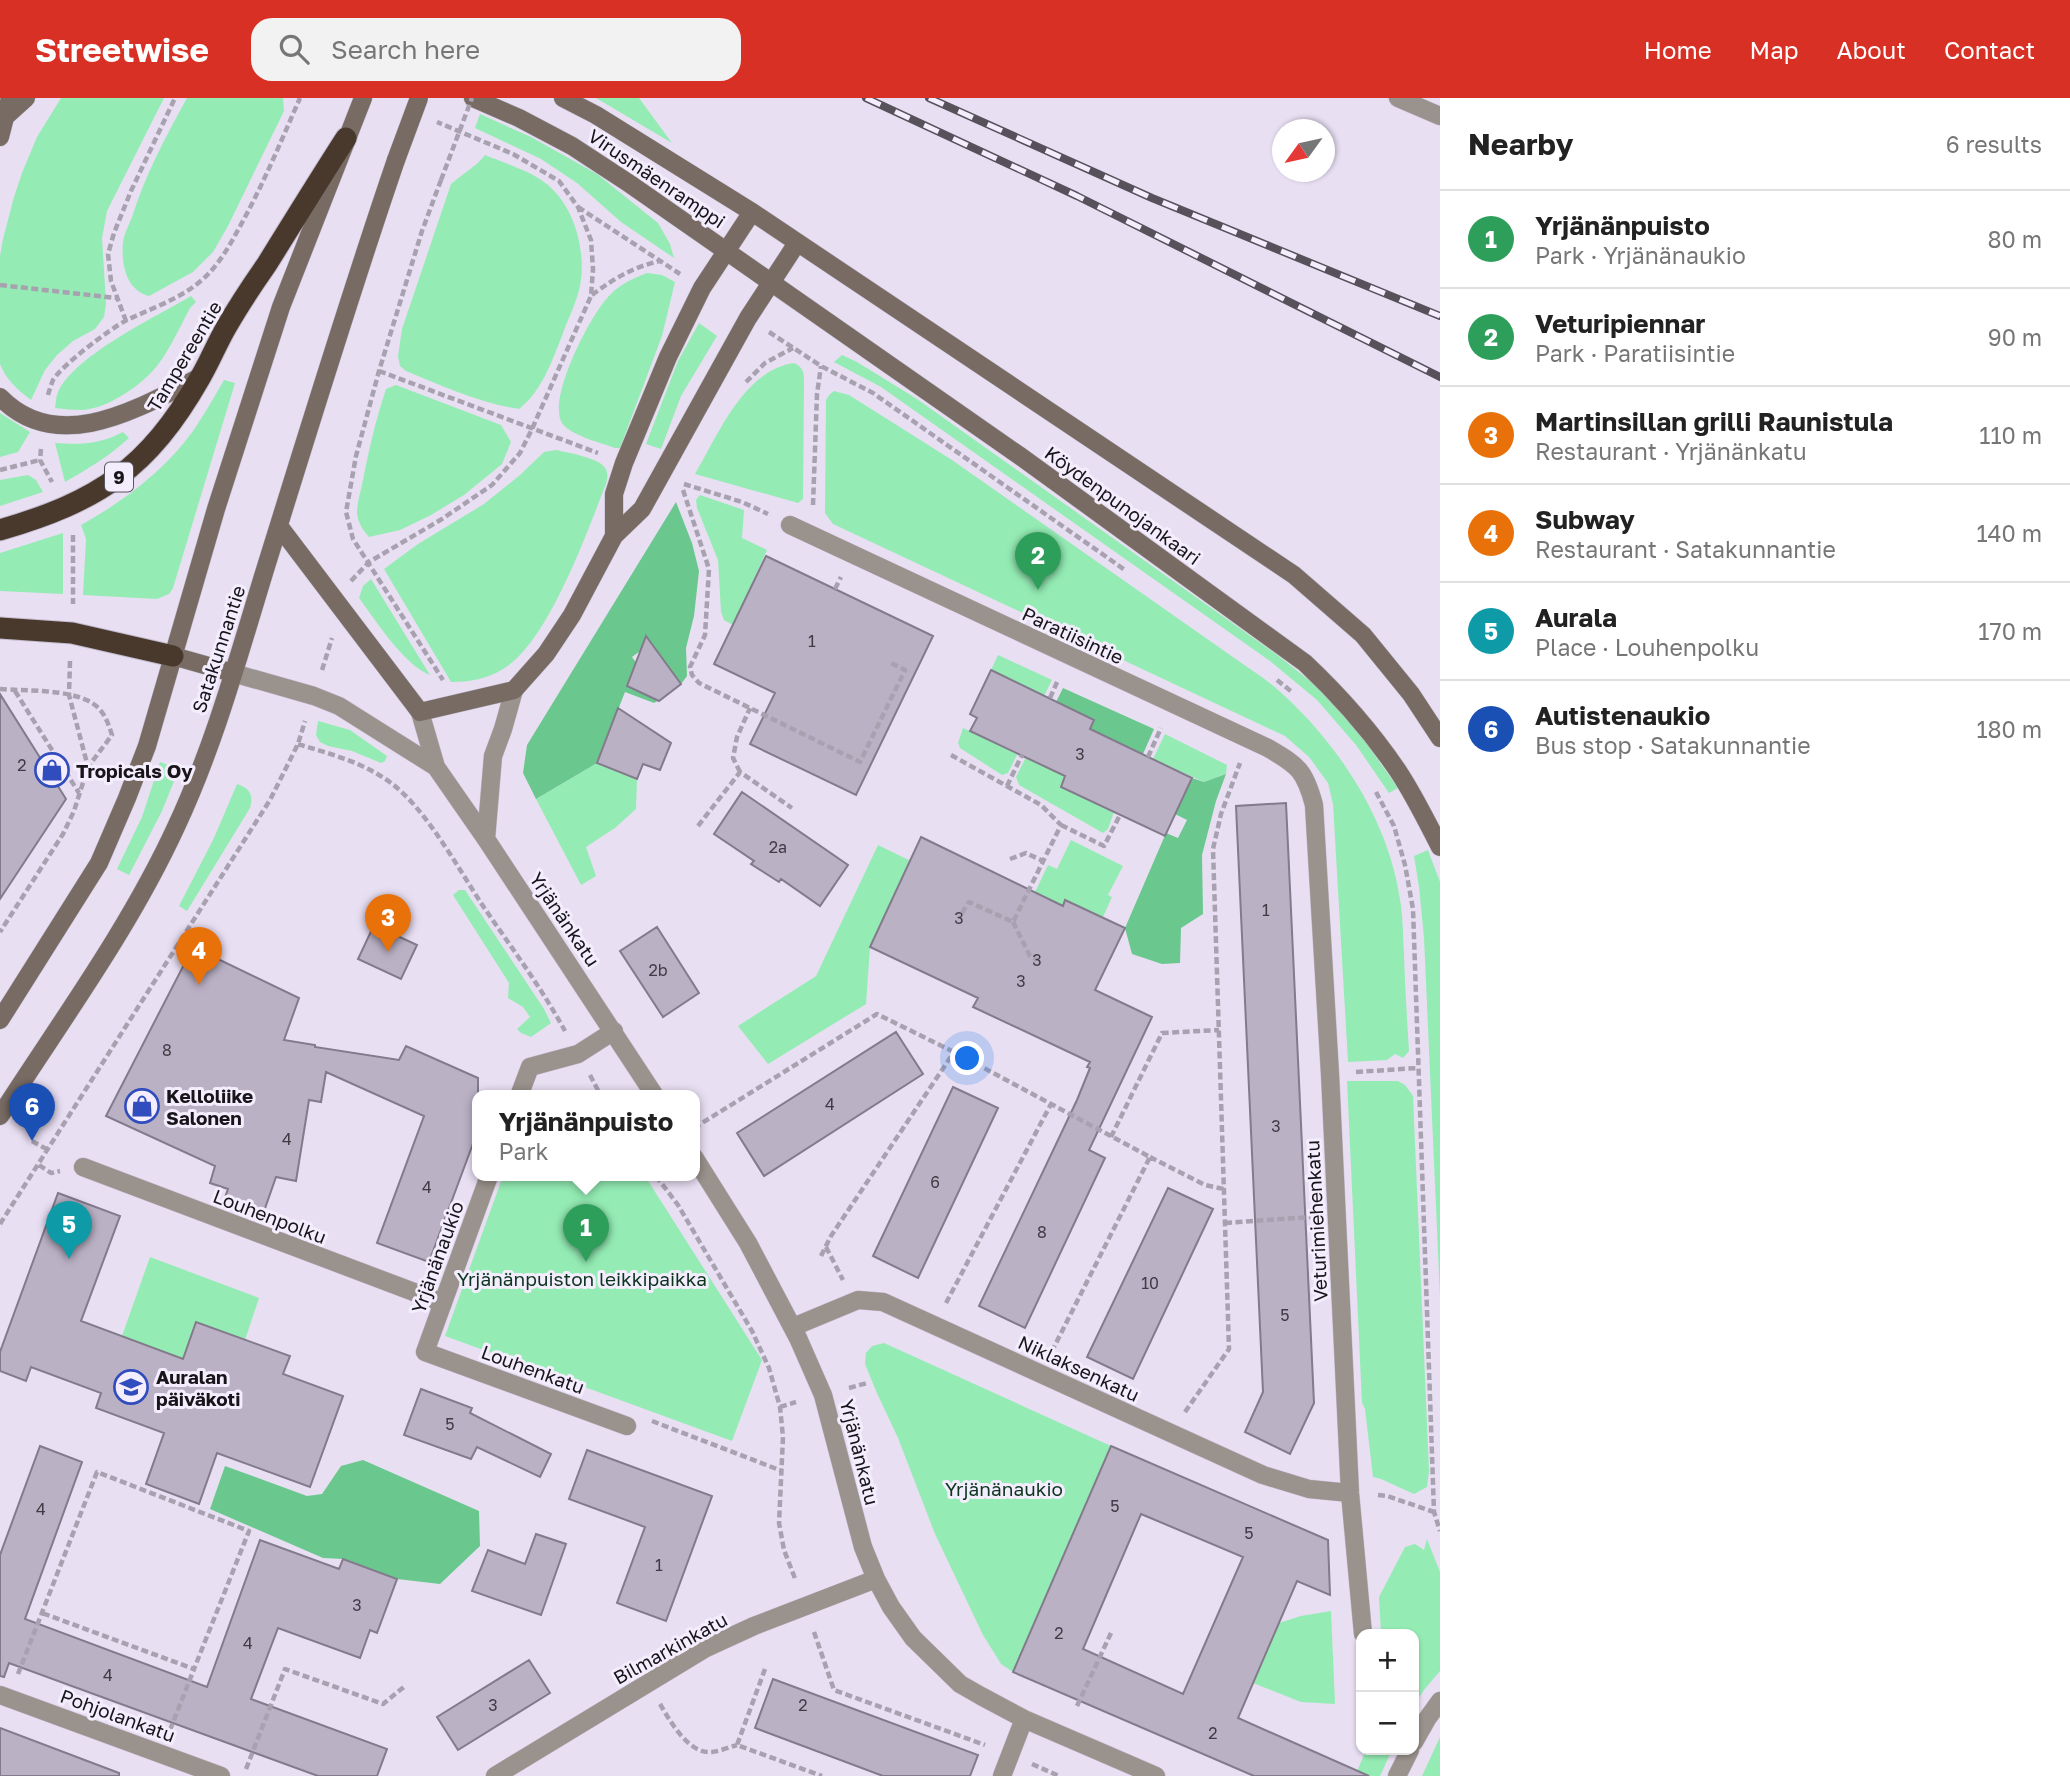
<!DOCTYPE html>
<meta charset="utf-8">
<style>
:root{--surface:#fff;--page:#f2f2f2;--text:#222;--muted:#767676;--line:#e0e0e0;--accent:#d93025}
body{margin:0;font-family:"Golos Text",sans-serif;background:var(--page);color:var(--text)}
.controls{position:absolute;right:21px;bottom:21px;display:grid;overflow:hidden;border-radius:14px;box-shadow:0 2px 5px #0004}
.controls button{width:63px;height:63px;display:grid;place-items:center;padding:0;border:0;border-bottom:2px solid var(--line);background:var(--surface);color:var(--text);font:35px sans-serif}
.compass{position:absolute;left:1272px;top:21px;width:63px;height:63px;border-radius:50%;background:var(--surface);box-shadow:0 2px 5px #0004;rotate:237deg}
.you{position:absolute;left:968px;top:961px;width:24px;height:24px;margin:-18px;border:5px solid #fff;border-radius:50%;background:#1a73e8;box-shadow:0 0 0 10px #1a73e833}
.badge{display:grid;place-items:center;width:46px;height:46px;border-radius:50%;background:var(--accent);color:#fff;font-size:23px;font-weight:700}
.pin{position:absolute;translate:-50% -58px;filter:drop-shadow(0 2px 4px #0008)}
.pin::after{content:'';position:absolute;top:37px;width:24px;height:21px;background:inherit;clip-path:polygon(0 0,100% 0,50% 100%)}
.popup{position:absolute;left:472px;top:992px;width:228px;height:91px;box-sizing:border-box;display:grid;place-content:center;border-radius:14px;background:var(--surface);filter:drop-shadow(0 2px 5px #0005);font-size:23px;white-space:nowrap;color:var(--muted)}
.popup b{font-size:26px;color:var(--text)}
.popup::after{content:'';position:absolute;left:50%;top:100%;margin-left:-14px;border:14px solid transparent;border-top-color:var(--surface)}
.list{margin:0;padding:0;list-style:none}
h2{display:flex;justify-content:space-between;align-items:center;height:91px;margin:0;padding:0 28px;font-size:30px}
h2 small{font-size:23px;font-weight:400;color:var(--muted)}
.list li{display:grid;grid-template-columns:46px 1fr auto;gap:21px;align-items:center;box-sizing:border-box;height:98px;padding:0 28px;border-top:2px solid var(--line)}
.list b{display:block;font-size:26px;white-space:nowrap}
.list p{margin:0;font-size:23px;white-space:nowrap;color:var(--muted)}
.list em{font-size:23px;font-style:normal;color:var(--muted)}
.icon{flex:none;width:38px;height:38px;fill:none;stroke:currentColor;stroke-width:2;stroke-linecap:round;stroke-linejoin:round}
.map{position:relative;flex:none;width:1440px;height:1678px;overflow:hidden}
header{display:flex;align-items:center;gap:42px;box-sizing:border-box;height:98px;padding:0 35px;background:var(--accent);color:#fff}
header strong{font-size:33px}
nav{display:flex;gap:38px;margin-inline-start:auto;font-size:24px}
.search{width:490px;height:63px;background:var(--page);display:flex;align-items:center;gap:18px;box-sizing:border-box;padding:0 24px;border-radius:21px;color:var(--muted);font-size:26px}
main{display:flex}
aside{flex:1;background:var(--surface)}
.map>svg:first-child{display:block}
.green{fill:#94ecb4}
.forest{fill:#6ac88e}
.building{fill:#bab1c5;stroke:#837a8c;stroke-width:2;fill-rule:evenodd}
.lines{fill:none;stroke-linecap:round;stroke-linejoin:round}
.lane-casing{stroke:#c2bacc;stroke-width:19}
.street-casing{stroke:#c2bacc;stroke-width:19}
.secondary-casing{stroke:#c2bacc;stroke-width:19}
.highway-casing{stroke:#c2bacc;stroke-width:23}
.path{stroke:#a8a1b0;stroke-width:4.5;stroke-dasharray:7 3.5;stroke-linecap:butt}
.lane{stroke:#9a928c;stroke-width:18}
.street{stroke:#9a928c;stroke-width:18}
.secondary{stroke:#776b63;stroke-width:18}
.highway{stroke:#49392d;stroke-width:21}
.rail-casing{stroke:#56515b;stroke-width:8}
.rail{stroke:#f4edfd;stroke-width:5;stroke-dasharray:16;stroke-linecap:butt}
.secondary-bridge-casing{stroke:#c2bacc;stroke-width:19;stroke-linecap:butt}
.path-bridge{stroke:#a8a1b0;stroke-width:4.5;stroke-dasharray:7 3.5;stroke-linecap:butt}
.secondary-bridge{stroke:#776b63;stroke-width:18}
.labels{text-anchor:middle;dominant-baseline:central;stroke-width:6;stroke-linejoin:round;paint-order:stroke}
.number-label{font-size:16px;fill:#403b45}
.shield{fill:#f4edfd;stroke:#59555e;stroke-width:2}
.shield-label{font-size:18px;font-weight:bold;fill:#17141a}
.street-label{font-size:19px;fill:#17141a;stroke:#f4edfd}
.poi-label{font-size:19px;font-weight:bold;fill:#17141a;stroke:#f4edfd;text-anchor:start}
.park-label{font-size:19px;fill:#0c351e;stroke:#f4edfd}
</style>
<header>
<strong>Streetwise</strong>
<div class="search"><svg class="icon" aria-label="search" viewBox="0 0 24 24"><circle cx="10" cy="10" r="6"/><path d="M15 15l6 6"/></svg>Search here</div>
<nav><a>Home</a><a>Map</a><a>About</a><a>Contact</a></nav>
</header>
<main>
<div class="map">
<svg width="1440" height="1678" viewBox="0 0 1440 1678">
<rect width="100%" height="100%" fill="#e8dff3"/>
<path class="green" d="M61,0H164L107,113L102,140L106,205L104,219L95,231L73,243L57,257L45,272L31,302C18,292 6,282 0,266V158L3,141L14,99L22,75L37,39Z
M187,0H283L284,13L228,128L213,154L193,174L149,198C126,192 121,166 123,144C124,136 129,127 132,119C145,77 166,38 187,0Z
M596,0H639L672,45Z
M480,16L531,39L597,76L658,125L670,146L674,160L621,124L577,85L541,61L475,30Z
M485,57C504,65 528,72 544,84C575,106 588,157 579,192C575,208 567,223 562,238C551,265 542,293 519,311C480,305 442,288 406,273L400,268L398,258L402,231L451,86C462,76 476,69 485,57Z
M647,175L662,177L675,184L662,238L620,350H615C602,345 569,337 562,325C547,301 591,215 610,197C620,186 634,180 647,175Z
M191,198L196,204L190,210C180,229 170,251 157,268C142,287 107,311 82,312C73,312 64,311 55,310C56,305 56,298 58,294C75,257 156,219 191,198Z
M699,225L717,238L681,298L661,351L646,346L678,263Z
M842,257L857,264L917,301L1276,556L1325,595L1364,642L1398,690L1389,695L1356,647L1317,602L1270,563L881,289L834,264Z
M794,265C803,269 804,274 804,284L803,401L798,405L695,376C718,337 744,272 794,265Z
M224,282L235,285L173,490L169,496L157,501L83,497L86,441L81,427C124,403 164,373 193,333C204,317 214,299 224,282Z
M396,287L501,327L511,344L502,366L464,397L431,417L400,432L369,439C363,432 358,425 357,415C357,404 361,393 363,382C369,351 376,321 386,291Z
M834,293L849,297L952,362L1240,564C1256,575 1273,586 1287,600C1344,654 1391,728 1401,808C1403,824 1403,840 1404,856C1405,888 1407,921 1409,953L1403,960L1395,956L1387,962L1348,964L1333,706L1328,685L1309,659L1285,638L833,426L825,415L826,302L830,296Z
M0,315L30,334L18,354L0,359Z
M123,334L129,340C109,358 88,371 65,384L55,345C81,347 100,346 123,334Z
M556,352C568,355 605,360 607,374C608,378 607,382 606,386C587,434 548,545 503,571C487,581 470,584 451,584L384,471L418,446L484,406L520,377L544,354Z
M28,377L36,382L43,394L0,408V382Z
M700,397L744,412L742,440L767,452L733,527L724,522L721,514L718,462L697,410L696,402Z
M63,435V496L0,493V455Z
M371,481L430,577C404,567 376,523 359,500L363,488Z
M998,557L1052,582L1044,598L991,572Z
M318,623L350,632L387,658L385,663L381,665L352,653L328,648L320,644L316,637Z
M963,630L1018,655L1008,675L1002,677L960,650L958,645Z
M1165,636L1227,667L1226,676L1204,684L1153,661Z
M1026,659L1065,678L1061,689L1114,714L1108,731L1103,735L1019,687L1016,679Z
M160,664L179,671L162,713L129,777L117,771L142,719Z
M597,665L637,681L636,711L615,730L586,749L596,778L581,787L536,701Z
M237,686C249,690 254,696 250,710L187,813L179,808L214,740Z
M1071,742L1123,768L1108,797L1112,799L1103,819L1065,802L1039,858L1024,817L1048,767L1057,771Z
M878,747L968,791L954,817L897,791L870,849L866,906L768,966L738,928L816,878Z
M1428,752L1440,784V1199L1424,840L1419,789L1414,758Z
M459,792H465L544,911L551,925L531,939L521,935L517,931L530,919L523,909L508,900L509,885L453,797Z
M1347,983H1398L1405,987L1413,998L1429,1373L1427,1389L1414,1396L1381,1381L1373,1379L1365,1311L1362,1305Z
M503,1078H645L762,1262L732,1343L445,1238Z
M150,1159L259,1200L245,1242L196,1224L183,1261L122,1238Z
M884,1245L1111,1348L1013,1574L1001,1566L983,1537L935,1436L898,1340L876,1293L865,1266L866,1255L872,1248Z
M1427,1441L1440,1474V1573L1424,1592L1414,1607V1536H1381L1379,1499L1405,1449L1415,1446L1424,1452Z
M1331,1513L1335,1606L1301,1604L1253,1585L1279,1525L1301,1518Z
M1440,1639V1678H1422Z
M1366,1652H1392L1380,1678H1355Z"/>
<path class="forest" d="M676,404L692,445L699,473L694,518L686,550L687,578L681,586L651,545L632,559L662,600L654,605L625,594L597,665L536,701L523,675L527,647Z
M1063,590L1154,631L1143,656L1090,631L1094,622L1056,604Z
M1226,676L1216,703L1202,757L1203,816L1181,830L1180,865L1162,866L1132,856L1125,830L1166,735L1178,740L1187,722L1175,716L1192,680L1204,684Z
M363,1362L479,1413L480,1448L440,1486L397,1481L343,1461L323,1460L210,1411L225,1368L307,1398L322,1396L341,1368Z"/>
<path class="building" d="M766,458L933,538L856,697L750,646L775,595L714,566Z
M646,538L681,586L659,603L627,588Z
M991,572L1094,622L1090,631L1192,680L1165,738L1061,689L1065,678L970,633L977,620L970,616Z
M0,596L66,701L0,801Z
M618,610L671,645L660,672L643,666L637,681L597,665Z
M742,694L848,767L820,808L781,781L779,784L751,766L754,763L714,736Z
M1286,705L1314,1305L1290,1356L1245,1334L1263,1294L1236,708Z
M921,739L1063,808L1065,802L1125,830L1095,892L1152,919L1089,1052L1105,1060L1025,1230L979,1208L1077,1002L1090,970L1087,969L1090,964L973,909L978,900L870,849Z
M374,827L417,847L401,881L358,861Z
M657,829L699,895L663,919L620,853Z
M193,849L299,900L284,942L315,947V949L399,962L406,948L478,980V1032L429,1164L377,1145L424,1018L326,974L321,1004L309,1002L296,1083L276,1079L262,1119L223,1105L228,1091L210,1085L215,1068L106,1018Z
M896,934L923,976L764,1078L737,1035Z
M953,989L998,1010L918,1180L873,1158Z
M1168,1090L1213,1111L1133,1281L1087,1259Z
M58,1095L120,1118L81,1223L183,1261L196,1224L290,1258L283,1276L343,1298L310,1389L217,1355L199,1406L146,1386L164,1335L96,1310L101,1295L31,1269L26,1283L0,1273V1254Z
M421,1291L472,1310L470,1315L551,1356L540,1379L477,1349L471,1361L404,1337Z
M40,1348L82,1364L25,1521L207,1589L260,1442L339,1471L343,1461L397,1481L377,1535L370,1532L360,1560L278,1530L251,1601L387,1651L377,1678H318L9,1565L4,1579L0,1578V1457Z
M1111,1348L1328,1442L1330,1497L1297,1483L1238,1620L1369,1678H1254L1013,1574ZM1141,1416L1243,1459L1183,1596L1083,1551Z
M587,1352L712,1398L666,1523L617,1505L645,1429L569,1401Z
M536,1436L566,1446L541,1517L472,1493L488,1452L525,1466Z
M529,1562L550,1595L458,1652L437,1619Z
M773,1581L978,1657L970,1678H883L755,1630Z
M0,1630L119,1675V1678H0Z"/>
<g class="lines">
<g class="lane-casing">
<path id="lane" d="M1398,0L1440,18"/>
</g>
<g class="street-casing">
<path id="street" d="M790,427L1268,650C1299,668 1305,673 1314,707L1330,976L1350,1395L1363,1536
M233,575L314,598L339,608L436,669
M420,614L436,669L486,741L655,998
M486,741L493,658L503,631L514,592
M519,998L530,969L578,956L614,933
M694,1059L748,1145L798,1240L823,1297L863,1449L876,1481L891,1509L913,1540L960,1586L981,1598L1024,1621L1156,1678
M83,1069L443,1205
M489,1078L425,1254L627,1328
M793,1229L858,1202L883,1204L1263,1377L1309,1391L1350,1395
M0,1597L221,1678
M1414,1644L1427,1621L1440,1603
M495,1678L706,1550L754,1528L876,1481
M1002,1678L1024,1621
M1397,1678L1410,1652"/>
</g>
<g class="secondary-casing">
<path id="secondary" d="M473,0L519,20L572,48L630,86L1020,358L1305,565C1340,598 1371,633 1398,673C1414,697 1427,724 1440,749
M563,0L596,17L752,114L1294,477L1363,537L1411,596L1440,640
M5,19L26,0
M0,39L10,0
M0,299C59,360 142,308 202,278
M279,428L420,614L514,592L546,556L572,517L614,438L642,411L748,220L797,145
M614,438V396L624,365L668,259L702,190L752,114
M173,558L233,575
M0,922L99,765L127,700L147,648L216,411L281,209L363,0
M0,1018C61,923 129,831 176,729C214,648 238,560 264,475C307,337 349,199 396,62"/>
</g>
<g class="highway-casing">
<path id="highway" d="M0,432C99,403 148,371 200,280C210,263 217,245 227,228C239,207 253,186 267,166C293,124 319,82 346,40
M0,530L72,535L173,558"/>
</g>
<path class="path" d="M441,82L422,133L379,273L356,358L346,414L353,441L443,582
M578,109L680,176
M0,187L116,200
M592,197C613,181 633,169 660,163
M126,223L111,183L108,156L114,135L131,93L175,0
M769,234L821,268L873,295L1125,472
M379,273L598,355
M746,284L765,265L793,250
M48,297C49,293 51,287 53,282C62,267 111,230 127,222C152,210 180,201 202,182C221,165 232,143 244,121C265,82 282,41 300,0
M41,351L40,362L52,384
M0,372L40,362
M684,386L742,404L768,416
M683,392L709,471L705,537L690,569L692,577L699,585L860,664L905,572L889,564
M813,407L817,296L821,268
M73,437V506
M351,483L369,464L442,421L492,387L520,355L532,331L591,198L593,171L591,142L578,109L559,83L513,56L437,24
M835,491L841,479
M70,563L69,597L88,669
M322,572L332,540
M1277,582L1292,594
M0,591C26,593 70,591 92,605C104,612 108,625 112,637L88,669L74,713L63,736L0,834
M15,593L79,695
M1050,600L1058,582
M298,646C330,656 363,664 391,685C426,711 458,770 483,808C511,849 541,889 565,933
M951,657L1041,707L1061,727L1013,824L969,804L959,820
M1148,659L1161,630
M740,674L733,660L737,639L750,610
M1007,688L1022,657
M1376,694L1394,728L1405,767L1413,811L1434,1414L1440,1433
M1061,727L1104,748L1120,717
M698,728L740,674L792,710
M1010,761L1026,755L1043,763
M1013,824L1030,858L1037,862
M1356,974L1418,970
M590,977L601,998
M694,1030L877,916L954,954L1150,1059L1052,1253
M1111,1039L1162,935L1219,932
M32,1043L48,1052
M1150,1059L1205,1087L1224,1091
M39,1067L51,1075L60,1073
M656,1078L678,1107L752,1233L769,1270L780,1309L783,1339L779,1425L784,1452L796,1483
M1225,1125L1311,1119
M0,1126L270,702L298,646L305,623
M826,1149L843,1182
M821,1158L831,1138L954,954
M946,1205L1051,1006
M849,1290L867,1285
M780,1309L796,1304
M1185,1314L1229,1251L1213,751L1221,716L1240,665
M652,1323L782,1373
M1378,1397L1387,1398L1434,1414
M814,1534L834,1592L985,1647
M765,1571L737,1647L822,1678
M18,1576L97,1374L249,1433L194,1571L42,1515
M660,1606C670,1623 688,1655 710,1654C719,1654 729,1649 737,1647
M1077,1608L1111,1535
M170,1632L194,1571
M1032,1666L1059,1678
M246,1671L285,1571L383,1606L405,1588"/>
<use href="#lane" class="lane"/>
<use href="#street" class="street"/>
<use href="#secondary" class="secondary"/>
<use href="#highway" class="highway"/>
<g class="rail-casing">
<path id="rail" d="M866,0L1077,98L1440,279
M929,0L1152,100L1440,218"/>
</g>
<use href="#rail" class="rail"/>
<g class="secondary-bridge-casing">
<path id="secondary-bridge" d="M396,62L419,0"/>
</g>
<path class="path-bridge" d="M441,82L472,0"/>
<use href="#secondary-bridge" class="secondary-bridge"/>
</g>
<defs>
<g id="shop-ring" transform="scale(1.75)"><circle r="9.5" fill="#f4edfd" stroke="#314cbd" stroke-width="1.5"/><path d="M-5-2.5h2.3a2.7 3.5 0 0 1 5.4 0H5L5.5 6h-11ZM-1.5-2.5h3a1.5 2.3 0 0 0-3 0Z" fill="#314cbd"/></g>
<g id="school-ring" transform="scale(1.75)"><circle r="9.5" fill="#f4edfd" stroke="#314cbd" stroke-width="1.5"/><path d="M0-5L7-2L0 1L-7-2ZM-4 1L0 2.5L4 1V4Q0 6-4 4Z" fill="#314cbd"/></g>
</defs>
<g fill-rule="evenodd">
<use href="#shop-ring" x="52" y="672"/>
<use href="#shop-ring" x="142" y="1008"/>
<use href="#school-ring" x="131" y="1289"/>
</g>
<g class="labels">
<g class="number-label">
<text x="812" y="543">1</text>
<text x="1080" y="656">3</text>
<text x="22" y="667">2</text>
<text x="778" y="749">2a</text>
<text x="1266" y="812">1</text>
<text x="959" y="820">3</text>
<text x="1037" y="862">3</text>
<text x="658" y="872">2b</text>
<text x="1021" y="883">3</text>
<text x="167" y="952">8</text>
<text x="830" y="1006">4</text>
<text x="1276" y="1028">3</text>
<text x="287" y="1041">4</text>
<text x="935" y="1084">6</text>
<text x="427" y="1089">4</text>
<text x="1042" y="1134">8</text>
<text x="1150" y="1185">10</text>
<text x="1285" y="1217">5</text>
<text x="450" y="1326">5</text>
<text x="1115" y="1408">5</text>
<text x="41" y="1411">4</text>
<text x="1249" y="1435">5</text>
<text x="659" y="1467">1</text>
<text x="357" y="1507">3</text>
<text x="1059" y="1535">2</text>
<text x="248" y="1545">4</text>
<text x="108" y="1577">4</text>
<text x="493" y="1607">3</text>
<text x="803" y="1607">2</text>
<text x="1213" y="1635">2</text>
</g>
<rect class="shield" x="105" y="364.5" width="28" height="29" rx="5"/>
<g class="shield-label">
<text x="119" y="379">9</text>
</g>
<g class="street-label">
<text transform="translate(657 80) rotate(34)">Virusmäenramppi</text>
<text transform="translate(184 258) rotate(-59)">Tampereentie</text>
<text transform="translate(1123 407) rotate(36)">Köydenpunojankaari</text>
<text transform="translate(1073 537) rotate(25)">Paratiisintie</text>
<text transform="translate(218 551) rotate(-72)">Satakunnantie</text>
<text transform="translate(565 821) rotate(56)">Yrjänänkatu</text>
<text transform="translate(270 1118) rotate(21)">Louhenpolku</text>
<text transform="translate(1316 1123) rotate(-93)">Veturimiehenkatu</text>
<text transform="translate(437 1159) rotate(-70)">Yrjänänaukio</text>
<text transform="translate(1079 1270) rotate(25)">Niklaksenkatu</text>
<text transform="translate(533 1271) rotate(20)">Louhenkatu</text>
<text transform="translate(860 1354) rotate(76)">Yrjänänkatu</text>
<text transform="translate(670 1550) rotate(-29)">Bilmarkinkatu</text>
<text transform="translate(118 1617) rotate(20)">Pohjolankatu</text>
</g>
<g class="poi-label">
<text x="76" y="672">Tropicals Oy</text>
<text x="166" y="997">Kelloliike<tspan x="166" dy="22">Salonen</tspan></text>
<text x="156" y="1278">Auralan<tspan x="156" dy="22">päiväkoti</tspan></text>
</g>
<g class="park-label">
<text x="582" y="1180">Yrjänänpuiston leikkipaikka</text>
<text x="1004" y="1390">Yrjänänaukio</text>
</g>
</g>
</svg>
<div class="controls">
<button>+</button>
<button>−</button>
</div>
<svg class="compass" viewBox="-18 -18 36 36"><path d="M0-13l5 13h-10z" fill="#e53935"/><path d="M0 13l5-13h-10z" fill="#767676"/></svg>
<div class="you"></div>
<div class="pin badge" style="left:586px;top:1164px;background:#2e9e5b">1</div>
<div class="popup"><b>Yrjänänpuisto</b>Park</div>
<div class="pin badge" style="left:1038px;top:492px;background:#2e9e5b">2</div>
<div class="pin badge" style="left:388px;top:854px;background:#e8710a">3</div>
<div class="pin badge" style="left:199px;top:887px;background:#e8710a">4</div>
<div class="pin badge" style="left:69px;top:1161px;background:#0f9aa8">5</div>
<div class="pin badge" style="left:32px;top:1043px;background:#1a4fb4">6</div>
</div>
<aside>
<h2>Nearby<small>6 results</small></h2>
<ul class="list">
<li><span class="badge" style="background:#2e9e5b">1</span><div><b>Yrjänänpuisto</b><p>Park · Yrjänänaukio</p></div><em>80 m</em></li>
<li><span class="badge" style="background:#2e9e5b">2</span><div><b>Veturipiennar</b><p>Park · Paratiisintie</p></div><em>90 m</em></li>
<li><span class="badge" style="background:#e8710a">3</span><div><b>Martinsillan grilli Raunistula</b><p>Restaurant · Yrjänänkatu</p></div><em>110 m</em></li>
<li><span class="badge" style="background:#e8710a">4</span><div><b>Subway</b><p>Restaurant · Satakunnantie</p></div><em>140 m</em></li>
<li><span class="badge" style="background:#0f9aa8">5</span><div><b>Aurala</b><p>Place · Louhenpolku</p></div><em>170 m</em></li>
<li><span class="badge" style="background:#1a4fb4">6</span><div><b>Autistenaukio</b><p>Bus stop · Satakunnantie</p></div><em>180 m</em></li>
</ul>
</aside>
</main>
